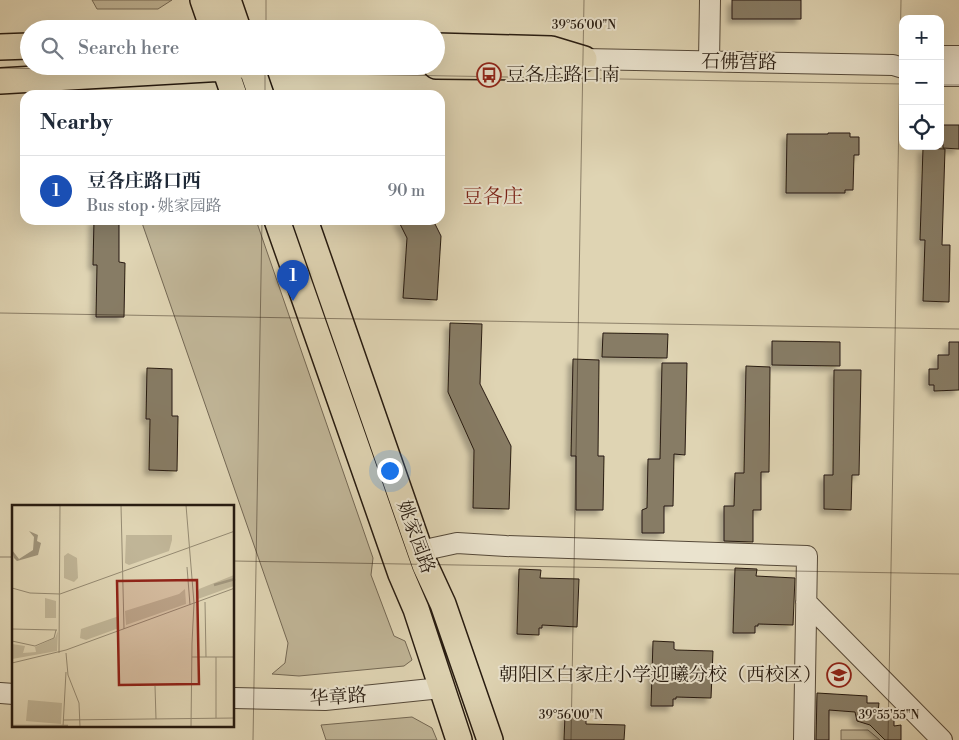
<!DOCTYPE html>
<meta charset="utf-8">
<style>
:root{--surface:#fff;--page:#f6f6f7;--text:#1f2937;--muted:#747a83;--line:#e0e1e3;--accent:#8f2418}
body{margin:0;font-family:"Libre Bodoni","Noto Serif SC",serif;background:var(--page);color:var(--text)}
.controls{position:absolute;right:15px;top:15px;display:grid;overflow:hidden;border-radius:10px;box-shadow:0 5px 20px #0002}
.controls button{width:45px;height:45px;display:grid;place-items:center;padding:0;border:0;border-bottom:1px solid var(--line);background:var(--surface);color:var(--text);font:25px sans-serif}
.you{position:absolute;left:389px;top:470px;width:18px;height:18px;margin:-12px;border:4px solid #fff;border-radius:50%;background:#1a73e8;box-shadow:0 0 0 8px #1a73e833}
.badge{display:grid;place-items:center;width:32px;height:32px;border-radius:50%;background:var(--accent);color:#fff;font-size:16px;font-weight:700}
.pin{position:absolute;translate:-50% -41px;filter:drop-shadow(0 1px 2px #0008)}
.pin::after{content:'';position:absolute;top:26px;width:18px;height:15px;background:inherit;clip-path:polygon(0 0,100% 0,50% 100%)}
.list{margin:0;padding:0;list-style:none}
h2{display:flex;justify-content:space-between;align-items:center;height:65px;margin:0;padding:0 20px;font-size:21px}
h2 small{font-size:16px;font-weight:400;color:var(--muted)}
.list li{display:grid;grid-template-columns:32px 1fr auto;gap:15px;align-items:center;box-sizing:border-box;height:70px;padding:0 20px;border-top:1px solid var(--line)}
.list b{display:block;font-size:19px;white-space:nowrap}
.list p{margin:0;font-size:16px;white-space:nowrap;color:var(--muted)}
.list em{font-size:16px;font-style:normal;color:var(--muted)}
.icon{flex:none;width:28px;height:28px;fill:none;stroke:currentColor;stroke-width:2;stroke-linecap:round;stroke-linejoin:round}
.map{position:relative;flex:none;width:959px;height:740px;overflow:hidden}
.search{position:absolute;background:var(--surface);box-shadow:0 5px 20px #0002;left:20px;top:20px;width:425px;height:55px;display:flex;align-items:center;gap:12px;box-sizing:border-box;padding:0 18px;border-radius:28px;color:var(--muted);font-size:19px}
.panel{position:absolute;background:var(--surface);box-shadow:0 5px 20px #0002;left:20px;top:90px;width:425px;height:135px;border-radius:15px}
.map>svg:first-child{display:block}
.green{fill:#c0b597;stroke:#746854}
.building{fill:#877b65;stroke:#271b10;filter:url(#shadow)}
.lines{fill:none;stroke-linecap:round;stroke-linejoin:round}
.minor-casing{stroke:#554939;stroke-width:22}
.major-casing{stroke:#271b10;stroke-width:28}
.minor{stroke:#eae3ce;stroke-width:20}
.major{stroke:#dfd4b3;stroke-width:25}
.ticks{fill:none;stroke:#271b10;stroke-width:1;stroke-opacity:0.45}
.labels{text-anchor:middle;dominant-baseline:central;stroke-width:4;stroke-linejoin:round;paint-order:stroke}
.street-label{font-size:19px;fill:#271b10;stroke:#eae3ce}
.poi-label{font-size:19px;fill:#271b10;stroke:#eae3ce;text-anchor:start}
.neighbourhood-label{font-size:20px;fill:#7a1f14;stroke:#eae3ce}
.inset-river{fill:none;stroke:#a0957c;stroke-width:2.5}
.inset-road{fill:none;stroke:#958a72;stroke-width:1}
.view{fill:#8f2418;fill-opacity:0.15;stroke:#8f2418;stroke-width:2.5}
.inset-edge{fill:none;stroke:#271b10;stroke-width:2.5}
.ticks-label{font-size:12px;text-anchor:middle;fill:#271b10;stroke:#eae3ce;stroke-width:4;stroke-linejoin:round;paint-order:stroke}
</style>
<div class="map">
<svg width="959" height="740" viewBox="0 0 959 740">
<defs>
<filter id="shadow"><feDropShadow dx="-4.5" dy="4.5" stdDeviation="2.5" flood-color="#0004"/></filter>
</defs>
<rect width="100%" height="100%" fill="#dfd4b3"/>
<filter id="stains"><feTurbulence type="fractalNoise" baseFrequency=".004" numOctaves="4"/><feColorMatrix values="0 0 0 0 .2 0 0 0 0 .09 0 0 0 0 .02 0 0 0 .5 -.17"/></filter>
<radialGradient id="worn" r=".72"><stop offset=".6" stop-color="#630" stop-opacity="0"/><stop offset="1" stop-color="#630" stop-opacity=".3"/></radialGradient>
<path class="green" d="M92,0H172L158,9H97Z
M141,220H256L373,558L371,575L394,636L405,641L412,660L404,666L299,676L272,674L285,663L288,643Z
M412,717L432,728L437,740H326L321,725Z
M841,730H868L880,740H841Z"/>
<path class="building" d="M732,0H801V19H732Z
M943,125H959V149L943,148Z
M828,133H850V137H859V155H854L853,190H845V193H786L787,134H828Z
M923,148L945,149L942,245H950L949,302L923,301L925,240H920Z
M94,220H119V262L125,263L124,317H96L97,265H93Z
M398,220H433L441,236L437,300L403,298L407,238Z
M450,323L482,324L480,384L511,446L509,509L473,508L474,450L448,392Z
M603,333L668,334L667,358L602,357Z
M772,341L840,342V366L772,365Z
M949,342H959V390L934,391V385H929V369H938V355H949Z
M573,359L599,360L598,456H604L603,510H576V456H571Z
M662,363H687L685,455L674,454L673,506H664V533H642V510L647,508L648,459H660Z
M746,366L770,367L769,472H761V510H753V542L724,541V506H734L735,473H744Z
M147,368L172,369V416H178L177,471L149,470L150,419H146Z
M834,370H861L859,475H852L851,510L824,509V475H833Z
M735,568L757,569L756,576L795,578L793,625L758,624V626H755V633H733Z
M519,569L541,570L540,578L579,579L577,627L542,625V628H539V635L517,634Z
M653,641L674,642V649L676,650L713,651L711,698L676,697V699H673V706H651Z
M817,693L867,696V703H879L878,712L886,713V718H894V726L901,725V740H885L870,725L857,721L855,712L829,710V740H816Z
M565,715L586,716V724L625,725L624,740H564Z"/>
<g class="lines">
<g class="minor-casing">
<path id="minor" d="M940,56H959
M584,59L893,65L903,68
M709,61L710,0
M940,76H959
M420,551L457,543L506,546L807,556L804,740
M806,602L942,740
M0,693L14,694
M234,698L325,700L441,688"/>
</g>
<g class="major-casing">
<path id="major" d="M203,0L213,29
M228,0L238,29
M436,46L551,49L584,59
M0,47L29,46
M224,66L234,95
M251,66L261,95
M436,66L552,67L583,59
M0,81L225,68L237,66
M277,220L401,574L416,609L459,740
M305,220L425,565L443,604L490,740"/>
</g>
<use href="#minor" class="minor"/>
<use href="#major" class="major"/>
</g>
<path class="ticks" d="M266,29V0M0,68L903,84M940,85H959M265,95V66M0,313L959,329M0,557H14M234,561L959,574M253,740L262,220M571,740L584,0M888,740L901,0"/>
<defs>
<g id="bus-ring" transform="scale(1.25)"><circle r="9.5" fill="#eae3ce" stroke="#8f2418" stroke-width="1.5"/><path d="M-5-6H5V4H4V6H2V4H-2V6H-4V4H-5ZM-3.5-4V0h7V-4ZM-3.5 1.2v1.5H-2V1.2ZM2 1.2v1.5H3.5V1.2Z" fill="#8f2418"/></g>
<g id="school-ring" transform="scale(1.25)"><circle r="9.5" fill="#eae3ce" stroke="#8f2418" stroke-width="1.5"/><path d="M0-5L7-2L0 1L-7-2ZM-4 1L0 2.5L4 1V4Q0 6-4 4Z" fill="#8f2418"/></g>
</defs>
<g fill-rule="evenodd">
<use href="#bus-ring" x="489" y="75"/>
<use href="#school-ring" x="839" y="675"/>
</g>
<g class="labels">
<g class="street-label">
<text transform="translate(739 62) rotate(1)">石佛营路</text>
<text transform="translate(416 537) rotate(70)">姚家园路</text>
<text transform="translate(338 697) rotate(-4)">华章路</text>
</g>
<g class="poi-label">
<text x="506" y="75">豆各庄路口南</text>
<text x="822" y="675" text-anchor="end">朝阳区白家庄小学迎曦分校（西校区）</text>
</g>
<g class="neighbourhood-label">
<text x="493" y="197">豆各庄</text>
</g>
</g>
<g transform="translate(12 505)">
<rect width="222" height="222" fill="#dfd4b3"/>
<path d="M114,30H160V35L157,46L117,60L113,58ZM56,48L65,53L66,73L62,77L52,73V51ZM222,70V81L186,94L184,92L187,84ZM173,84L174,99L114,120L113,106L167,89ZM33,93L44,96V113H33ZM107,111V123L74,135L68,133L69,124ZM46,126L45,146L0,154V139L13,141L11,148L24,147L23,142L43,133ZM16,195L50,198L49,219L14,216Z" fill="#c0b597"/>
<path d="M17,26L26,30L25,36L29,38L26,50L5,56L2,53L0,45L7,54L21,45L22,32Z" fill="#a0957c"/>
<path class="inset-river" d="M202,80L223,74M0,221H56"/>
<path class="inset-road" d="M109,0L112,124M174,0L182,98L180,138M175,62L178,100M0,83L18,88L48,89L223,26M193,97L194,152M0,124L45,125M0,136L23,141L42,133L44,125M47,148L48,0M54,148L56,170L67,198L68,222M180,152H223M0,158L54,145L223,83M143,181L144,214M204,213V152M51,215L223,213M51,222L54,167M179,222L180,138"/>
<path class="view" d="M185,75L187,179L107,180L105,76Z"/>
<rect width="222" height="222" class="inset-edge"/>
</g>
<g class="ticks-label">
<text x="584" y="29">39°56'00"N</text>
<text x="571" y="719">39°56'00"N</text>
<text x="889" y="719">39°55'55"N</text>
</g>
<rect width="100%" height="100%" filter="url(#stains)"/>
<rect width="100%" height="100%" fill="url(#worn)"/>
</svg>
<div class="controls">
<button>+</button>
<button>−</button>
<button><svg class="icon" aria-label="locate" viewBox="0 0 24 24"><circle cx="12" cy="12" r="6"/><path d="M12 2v4M12 18v4M2 12h4M18 12h4"/></svg></button>
</div>
<div class="you"></div>
<div class="pin badge" style="left:293px;top:301px;background:#1a4fb4">1</div>
<div class="search"><svg class="icon" aria-label="search" viewBox="0 0 24 24"><circle cx="10" cy="10" r="6"/><path d="M15 15l6 6"/></svg>Search here</div>
<section class="panel">
<h2>Nearby<small></small></h2>
<ul class="list">
<li><span class="badge" style="background:#1a4fb4">1</span><div><b>豆各庄路口西</b><p>Bus stop · 姚家园路</p></div><em>90 m</em></li>
</ul>
</section>
</div>
